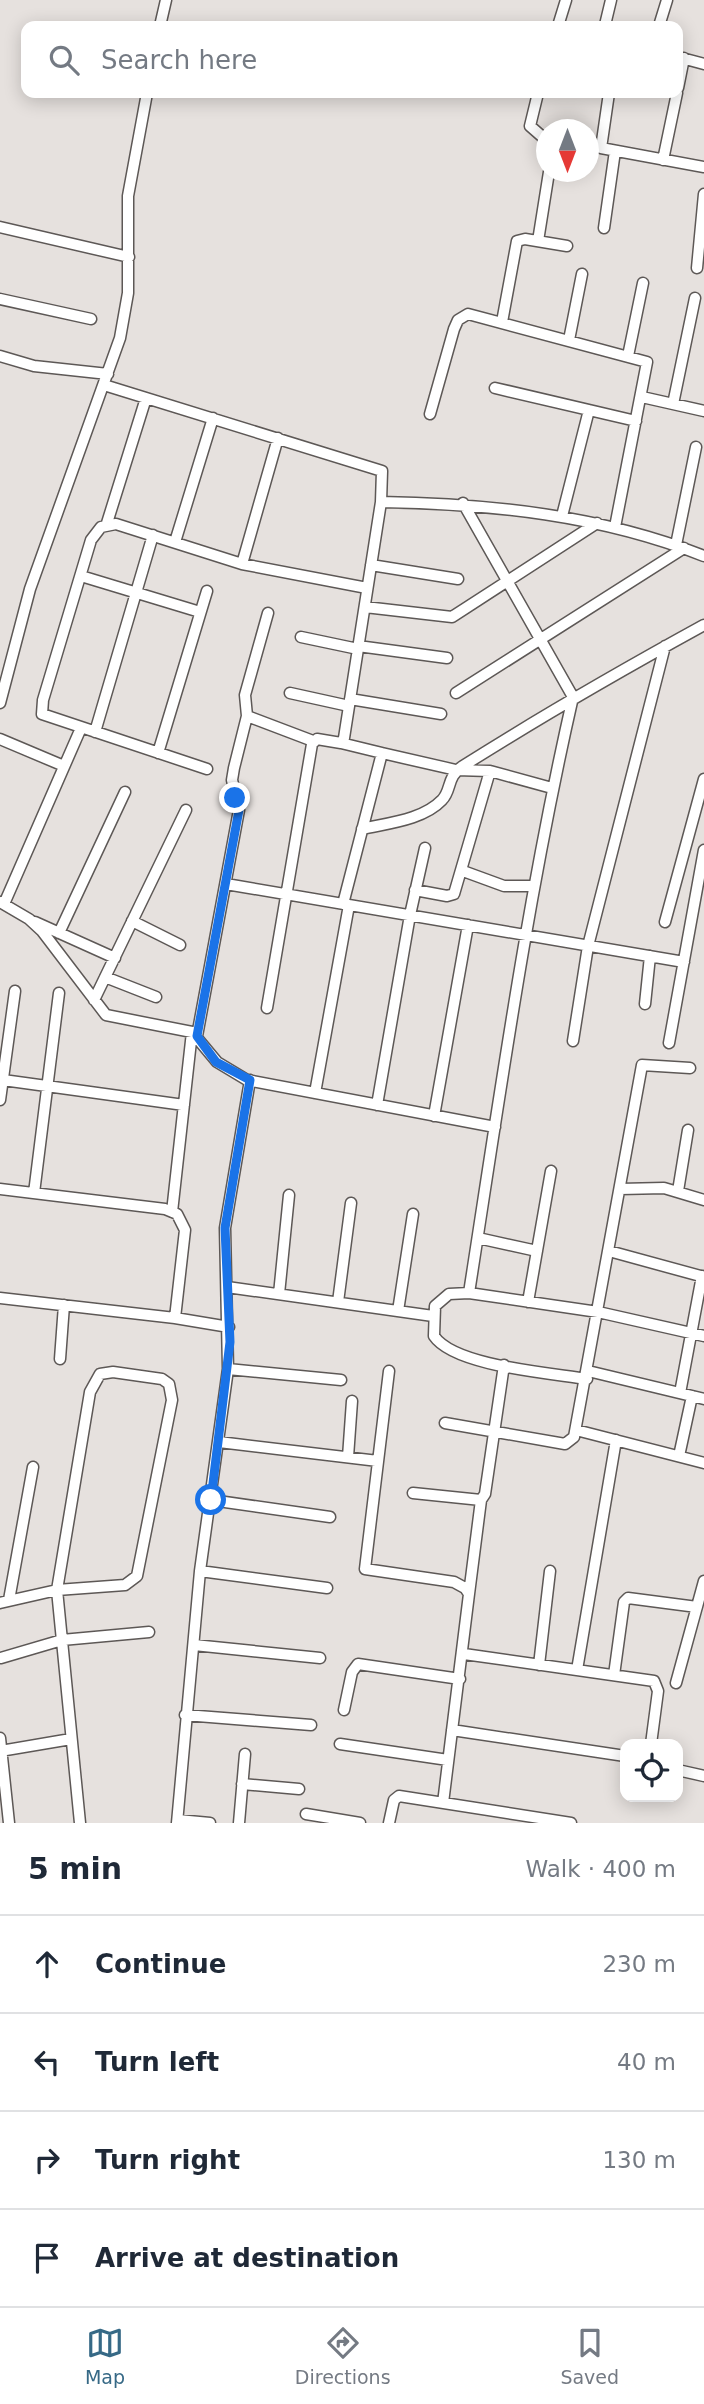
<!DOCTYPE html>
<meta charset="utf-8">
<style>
:root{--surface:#fff;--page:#f6f6f7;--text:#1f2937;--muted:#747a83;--line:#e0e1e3;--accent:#366986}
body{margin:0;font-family:"DejaVu Sans",sans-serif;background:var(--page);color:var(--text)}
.controls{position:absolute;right:21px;bottom:21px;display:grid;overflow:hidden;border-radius:14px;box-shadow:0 4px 18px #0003}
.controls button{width:63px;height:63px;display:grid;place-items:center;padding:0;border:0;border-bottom:2px solid var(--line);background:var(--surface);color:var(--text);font:35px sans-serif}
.compass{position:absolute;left:536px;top:119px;width:63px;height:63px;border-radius:50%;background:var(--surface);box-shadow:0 4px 18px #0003;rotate:180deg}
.stop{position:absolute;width:21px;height:21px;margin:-16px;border:5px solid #1a73e8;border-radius:50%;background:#fff}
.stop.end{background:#1a73e8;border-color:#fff;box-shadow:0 2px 7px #0008}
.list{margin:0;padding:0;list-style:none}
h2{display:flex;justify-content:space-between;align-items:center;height:91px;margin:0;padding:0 28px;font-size:30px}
h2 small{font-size:23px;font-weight:400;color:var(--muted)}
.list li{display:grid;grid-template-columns:46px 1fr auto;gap:21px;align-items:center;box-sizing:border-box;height:98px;padding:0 28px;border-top:2px solid var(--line)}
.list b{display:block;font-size:26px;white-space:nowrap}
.list em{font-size:23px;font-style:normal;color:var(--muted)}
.icon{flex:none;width:38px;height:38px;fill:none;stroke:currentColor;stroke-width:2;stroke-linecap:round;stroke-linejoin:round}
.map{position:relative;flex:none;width:704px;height:1823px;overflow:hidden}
.search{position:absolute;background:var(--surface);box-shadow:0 4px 18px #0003;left:21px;right:21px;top:21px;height:77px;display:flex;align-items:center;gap:18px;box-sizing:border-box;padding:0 24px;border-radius:14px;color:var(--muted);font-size:26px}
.sheet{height:483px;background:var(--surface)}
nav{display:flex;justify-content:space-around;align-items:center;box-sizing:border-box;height:98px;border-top:2px solid var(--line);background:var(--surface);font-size:19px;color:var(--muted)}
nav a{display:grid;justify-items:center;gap:4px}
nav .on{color:var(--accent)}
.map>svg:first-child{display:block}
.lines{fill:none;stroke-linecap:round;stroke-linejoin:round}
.street-casing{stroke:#5d5856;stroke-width:13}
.street{stroke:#fff;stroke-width:10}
.route{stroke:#1a73e8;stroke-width:9}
</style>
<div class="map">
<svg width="704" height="1823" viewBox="0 0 704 1823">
<rect width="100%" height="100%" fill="#e6e1de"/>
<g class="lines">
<g class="street-casing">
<path id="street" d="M605,25L611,0
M160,26L166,0
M558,26L566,0
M659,26L667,0
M678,57L704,64
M678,88L684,58
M538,93L530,126L546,140
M609,93L601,148L704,167
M663,160L677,93
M0,227L129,257
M604,228L615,151
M538,241L549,172
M697,268L704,194
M0,299L91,319
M502,322L517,241L525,239L567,246
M569,340L582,274
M0,356L34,366L108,374
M628,356L643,283
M104,385L382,471L381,502L344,738L341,743L317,739L312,744L267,1008
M495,388L636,421
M642,397L704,411
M673,404L695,298
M430,414L454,329L458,320L468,314L647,362L615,527
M381,502C492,504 600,515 704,556
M463,503L573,697C528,894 500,1094 469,1293
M562,516L589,410
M107,523L146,398
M175,542L213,418
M676,545L696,447
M242,564L278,438
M371,565L458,579
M81,576L200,612
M365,607L452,617L597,523
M301,637L358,649
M358,646L447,658
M290,693L349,706
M456,693L684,548
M350,699L441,714
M0,703L30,589L120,338L128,293V196L147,93
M247,716L313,741
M95,732L153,535
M0,739L64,766
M341,743L382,753L343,904
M158,753L207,591
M382,753L456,770L490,771L552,788
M207,769L42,714L43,700L91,540L101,527L116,524L242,564L367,588
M362,829C388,823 423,820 442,800C452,790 446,777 463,766C542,716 622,670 704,625
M463,871L504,886H533
M226,884L684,962
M415,890L447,896L454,894L490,771
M0,902L29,919L42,931L106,1015L192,1032L217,1062L247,1080L495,1127
M4,904L81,728
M132,921L180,945
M35,922L115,958
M665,922L704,779
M59,933L125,792
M105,977L156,997
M94,1000L186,810
M645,1004L650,956
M197,1036L239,810L232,780L234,768L247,716L245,695L268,613
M573,1041L588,946L665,646
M669,1043L704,850
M3,1080L184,1105
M315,1093L349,905
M0,1100L15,991
M377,1105L410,915L425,848
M434,1116L468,925
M0,1189L165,1209L177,1214L185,1230L175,1318
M620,1189L664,1188L704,1200
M678,1191L688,1130
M34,1193L59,993
M172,1212L192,1032
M478,1238L537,1251
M609,1251L704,1277
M227,1287L433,1316
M279,1294L289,1195
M0,1298L175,1318L229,1327
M338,1302L351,1203
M528,1302L551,1171
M398,1311L413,1214
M60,1359L64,1305
M228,1369L341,1380
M389,1371L365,1569L454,1582L465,1588L469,1594L443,1803
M588,1371L704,1399
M587,1379C550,1373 454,1366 434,1336L435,1306L449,1294L469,1293L598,1312L704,1336
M680,1393L702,1276
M445,1423L565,1444L574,1437L642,1065L690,1068
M576,1430L704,1463
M219,1442L378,1461
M679,1456L692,1396
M348,1457L352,1401
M413,1493L481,1500L485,1494L504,1365
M211,1500L330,1517
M200,1571L327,1588
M469,1594L481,1500
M9,1600L33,1467
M0,1603L57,1590L125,1585L137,1576L172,1400L169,1384L162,1379L113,1372L100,1374L90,1392L57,1590L80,1823
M194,1645L320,1658
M464,1654L654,1681L658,1691L651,1744
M1,1658L62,1640L149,1632
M539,1665L550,1571
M577,1670L616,1440
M614,1675L624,1602L628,1598L697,1607
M676,1683L704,1581
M344,1710L352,1672L358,1664L460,1679
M185,1715L311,1725
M452,1730L625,1756
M0,1738L9,1823
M340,1744L448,1760
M0,1751L71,1739
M682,1771L704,1776
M242,1784L299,1789
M306,1814L360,1823
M178,1820L210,1823
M177,1823L200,1571L228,1369L225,1228L250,1080
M239,1823L245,1754
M389,1823L394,1800L399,1796L571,1823"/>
</g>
<use href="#street" class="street"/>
</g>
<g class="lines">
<path class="route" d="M211,1500L230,1342L225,1228L250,1080L216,1062L197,1036L239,810L235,798"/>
</g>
</svg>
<div class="controls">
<button><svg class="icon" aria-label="locate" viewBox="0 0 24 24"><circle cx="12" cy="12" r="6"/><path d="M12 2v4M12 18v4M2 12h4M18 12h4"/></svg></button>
</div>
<svg class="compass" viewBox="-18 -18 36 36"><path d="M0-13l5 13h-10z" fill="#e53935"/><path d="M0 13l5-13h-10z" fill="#747a83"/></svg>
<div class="stop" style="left:211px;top:1500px"></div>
<div class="stop end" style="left:235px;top:798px"></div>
<div class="search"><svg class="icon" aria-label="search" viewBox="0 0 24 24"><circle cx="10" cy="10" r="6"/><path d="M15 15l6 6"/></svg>Search here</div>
</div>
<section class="sheet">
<h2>5 min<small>Walk · 400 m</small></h2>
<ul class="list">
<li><svg class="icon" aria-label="ahead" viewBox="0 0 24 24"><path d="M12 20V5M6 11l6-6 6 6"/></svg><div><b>Continue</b></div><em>230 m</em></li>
<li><svg class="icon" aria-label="left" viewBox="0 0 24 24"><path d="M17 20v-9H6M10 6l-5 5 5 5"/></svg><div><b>Turn left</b></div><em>40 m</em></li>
<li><svg class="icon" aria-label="right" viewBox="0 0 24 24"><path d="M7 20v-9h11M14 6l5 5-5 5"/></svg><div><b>Turn right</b></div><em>130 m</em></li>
<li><svg class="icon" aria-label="arrive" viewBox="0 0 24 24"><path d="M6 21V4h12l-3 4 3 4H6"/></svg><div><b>Arrive at destination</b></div></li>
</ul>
</section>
<nav>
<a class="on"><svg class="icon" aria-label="map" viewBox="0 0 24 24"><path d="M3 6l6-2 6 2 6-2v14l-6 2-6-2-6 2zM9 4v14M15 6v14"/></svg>Map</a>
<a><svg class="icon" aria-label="directions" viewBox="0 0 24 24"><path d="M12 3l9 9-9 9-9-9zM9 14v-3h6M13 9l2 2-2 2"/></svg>Directions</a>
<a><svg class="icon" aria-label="saved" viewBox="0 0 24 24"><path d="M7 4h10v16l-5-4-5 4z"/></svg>Saved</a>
</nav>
